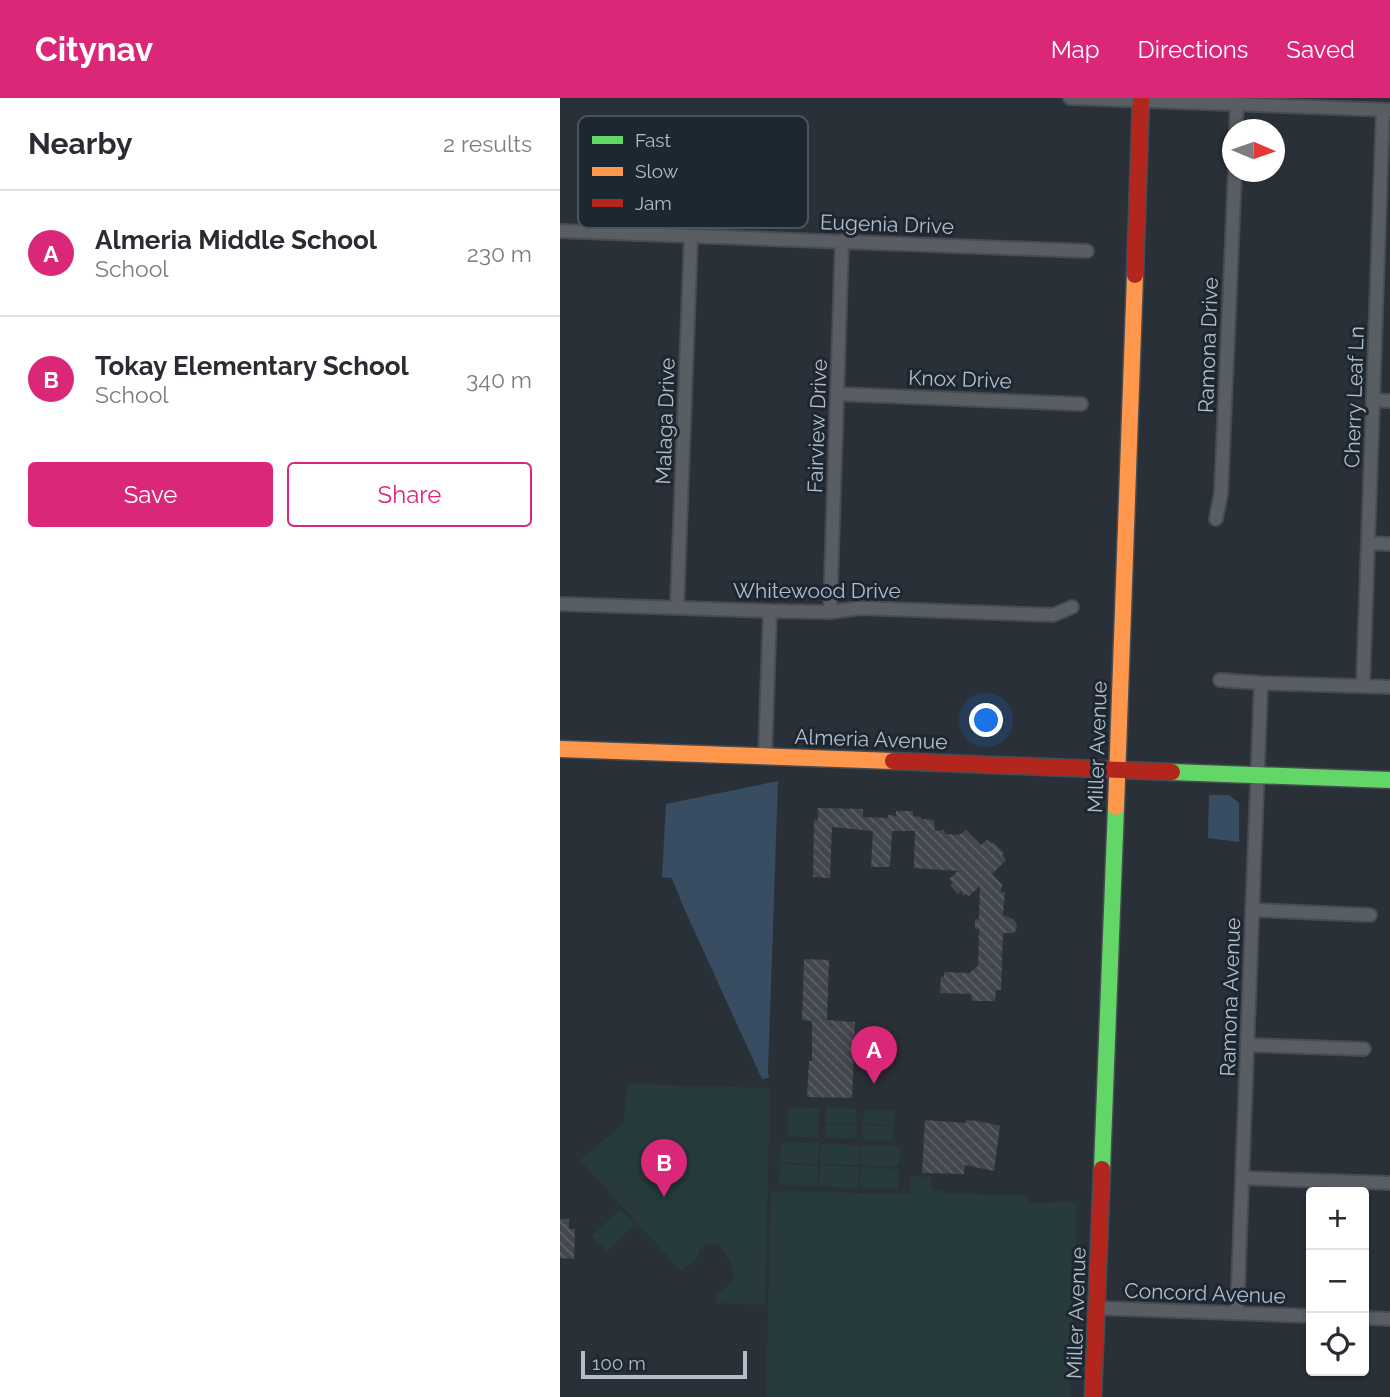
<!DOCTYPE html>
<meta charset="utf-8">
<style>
:root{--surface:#fff;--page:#f2f2f3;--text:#2b2b33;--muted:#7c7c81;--line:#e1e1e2;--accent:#db2777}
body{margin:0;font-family:Raleway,sans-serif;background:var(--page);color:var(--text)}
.controls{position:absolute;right:21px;bottom:21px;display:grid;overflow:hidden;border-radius:7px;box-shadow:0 2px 5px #0004}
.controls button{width:63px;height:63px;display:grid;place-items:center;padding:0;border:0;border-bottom:2px solid var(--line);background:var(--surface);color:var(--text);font:35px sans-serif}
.compass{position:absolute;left:662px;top:21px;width:63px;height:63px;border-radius:50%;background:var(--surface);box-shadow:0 2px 5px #0004;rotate:92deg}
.scale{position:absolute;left:21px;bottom:18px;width:166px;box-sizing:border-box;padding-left:7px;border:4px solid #b3bdc8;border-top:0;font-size:19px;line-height:24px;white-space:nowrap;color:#b3bdc8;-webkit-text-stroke:5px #1d2732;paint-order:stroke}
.you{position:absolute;left:427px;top:623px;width:24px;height:24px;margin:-18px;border:5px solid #fff;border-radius:50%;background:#1a73e8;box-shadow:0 0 0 10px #1a73e833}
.badge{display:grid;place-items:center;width:46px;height:46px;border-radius:50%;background:var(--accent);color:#fff;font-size:23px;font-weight:700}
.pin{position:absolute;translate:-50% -58px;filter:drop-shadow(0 2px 4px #0008)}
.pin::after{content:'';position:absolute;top:37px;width:24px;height:21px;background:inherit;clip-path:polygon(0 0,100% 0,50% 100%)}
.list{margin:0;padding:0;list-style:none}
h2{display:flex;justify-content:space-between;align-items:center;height:91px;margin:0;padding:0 28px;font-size:30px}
h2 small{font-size:23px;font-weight:400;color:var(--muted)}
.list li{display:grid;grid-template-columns:46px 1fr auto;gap:21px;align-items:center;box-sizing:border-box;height:126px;padding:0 28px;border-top:2px solid var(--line)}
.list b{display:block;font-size:26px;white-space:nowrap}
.list p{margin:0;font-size:23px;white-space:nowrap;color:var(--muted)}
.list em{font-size:23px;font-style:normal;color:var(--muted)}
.actions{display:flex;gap:14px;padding:21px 28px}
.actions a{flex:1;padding:16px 0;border:2px solid var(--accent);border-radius:7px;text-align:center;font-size:24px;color:var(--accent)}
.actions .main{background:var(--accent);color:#fff}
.icon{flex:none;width:38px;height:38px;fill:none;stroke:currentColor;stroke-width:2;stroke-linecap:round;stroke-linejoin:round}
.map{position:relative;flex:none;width:830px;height:1299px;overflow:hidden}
header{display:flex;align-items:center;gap:42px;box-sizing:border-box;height:98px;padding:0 35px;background:var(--accent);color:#fff}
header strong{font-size:33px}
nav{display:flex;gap:38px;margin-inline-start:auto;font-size:24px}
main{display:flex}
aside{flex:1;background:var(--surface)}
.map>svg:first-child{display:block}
.green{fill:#273b3d}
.water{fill:#384d62}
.building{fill:url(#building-back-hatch)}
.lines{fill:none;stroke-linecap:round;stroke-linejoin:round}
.street-casing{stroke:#484c52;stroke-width:16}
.fast-casing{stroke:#484c52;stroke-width:19}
.slow-casing{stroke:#484c52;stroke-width:19}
.jam-casing{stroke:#484c52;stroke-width:19}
.street{stroke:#595e65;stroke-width:12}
.fast{stroke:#63d668;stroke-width:16}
.slow{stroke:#ff974d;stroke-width:16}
.jam{stroke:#b3261e;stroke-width:16}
.labels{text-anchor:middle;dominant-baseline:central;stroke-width:6;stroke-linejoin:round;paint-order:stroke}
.street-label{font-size:21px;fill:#b3bdc8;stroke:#1d2732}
.key{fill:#1d2732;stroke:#4a545f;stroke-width:2}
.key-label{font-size:19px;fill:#b3bdc8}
</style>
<header>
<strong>Citynav</strong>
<nav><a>Map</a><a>Directions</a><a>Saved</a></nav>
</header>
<main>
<aside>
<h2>Nearby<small>2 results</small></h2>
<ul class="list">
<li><span class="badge">A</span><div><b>Almeria Middle School</b><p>School</p></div><em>230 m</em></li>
<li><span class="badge">B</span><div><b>Tokay Elementary School</b><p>School</p></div><em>340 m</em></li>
</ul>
<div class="actions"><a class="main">Save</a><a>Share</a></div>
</aside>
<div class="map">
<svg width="830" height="1299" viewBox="0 0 830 1299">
<defs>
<pattern id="building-back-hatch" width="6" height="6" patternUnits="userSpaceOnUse" patternTransform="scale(1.75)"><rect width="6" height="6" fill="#42474d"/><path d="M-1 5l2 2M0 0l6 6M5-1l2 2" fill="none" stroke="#5b6065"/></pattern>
</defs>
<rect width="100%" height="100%" fill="#2a3037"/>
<path class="green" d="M70,986L210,990L205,1207L155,1205C157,1192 161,1195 169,1188C181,1177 167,1155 158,1146H151L143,1149L139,1153L136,1162L121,1173L20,1062L64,1026L65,999Z
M229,1009L259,1010L258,1040L228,1038V1025L232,1024L228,1023Z
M266,1010L296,1011V1026L266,1025Z
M304,1012H334V1027L303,1026Z
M265,1026L296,1027L295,1041L265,1040Z
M303,1027L333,1028V1043L302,1041Z
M221,1044L259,1045L258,1066L220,1064Z
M261,1046L300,1047L299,1067L260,1066Z
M301,1047L340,1048L339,1068L301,1067Z
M220,1066L258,1068L257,1088L219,1086Z
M260,1067L299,1069L298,1090L259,1088Z
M301,1069L339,1071L338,1091L300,1089Z
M351,1078L371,1079L372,1092L383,1093L384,1096L468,1097L469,1105L517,1104L510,1299H206L211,1093L351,1096Z
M60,1111L75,1127L47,1153L32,1138Z"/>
<path class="water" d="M218,683L208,973L209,980L202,981L123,808L112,780L102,779L106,706Z
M649,697H669L679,705V744L648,740Z"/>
<path class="building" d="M258,710L303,711V719L328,720V717L336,718V713H353V718L361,719V721L374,722L375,733L384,732L385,736L399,737L406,732L421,747L427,742L432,746L433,744L444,755L442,757L446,762L432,776L442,786L441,794H445L443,817L453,821L456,825L457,830L454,835H443L441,892H436L435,903H412L411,896L380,895L381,878L384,879V874L409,875L418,868L419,831H415V821H419L420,788L409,798L406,796L404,798L401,793L398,796L390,787L393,784L389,781L398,773L354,770L355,733H332L330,769H311L313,733L272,729L270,780L253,779L254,722L258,721Z
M244,861L269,862L267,922L295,924L292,1000L247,999L249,963H252V923L242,922Z
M365,1022L406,1025V1022L418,1023L440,1028L434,1073L405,1067L404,1076L362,1075Z
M0,1121H9V1131H15L14,1161L0,1160Z"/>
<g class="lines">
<g class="street-casing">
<path id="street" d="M510,0L830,12
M676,32L677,6
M0,133L527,153
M278,296L521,306
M813,302L830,303
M656,421L661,395L675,74
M808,445L830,446
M0,506L210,513L270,514L300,510L493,517L512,509
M117,509L131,138
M270,514L282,143
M660,582L701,585L830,589
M803,588L823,12
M205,658L210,513
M692,812L810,817
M687,947L804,951
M683,1080L830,1085
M537,1210L751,1218
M677,1215L701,585
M804,1220L830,1221"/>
</g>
<g class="fast-casing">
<path id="fast" d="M612,674L830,682
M542,1071L556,709"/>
</g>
<g class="slow-casing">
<path id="slow" d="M0,651L333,663
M556,709L575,177"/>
</g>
<g class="jam-casing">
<path id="jam" d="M575,177L581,0
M333,663L612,674
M533,1299L542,1071"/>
</g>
<use href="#street" class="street"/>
<use href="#fast" class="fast"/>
<use href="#slow" class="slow"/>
<use href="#jam" class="jam"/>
</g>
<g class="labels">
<g class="street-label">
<text transform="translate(327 126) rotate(2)">Eugenia Drive</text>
<text transform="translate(648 247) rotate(-88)">Ramona Drive</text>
<text transform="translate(400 281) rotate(2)">Knox Drive</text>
<text transform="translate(794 299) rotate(-88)">Cherry Leaf Ln</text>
<text transform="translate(105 323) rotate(-88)">Malaga Drive</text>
<text transform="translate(257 328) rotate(-88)">Fairview Drive</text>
<text x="257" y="492">Whitewood Drive</text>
<text transform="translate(311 641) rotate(2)">Almeria Avenue</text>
<text transform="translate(537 649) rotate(-88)">Miller Avenue</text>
<text transform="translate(670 899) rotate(-88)">Ramona Avenue</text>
<text transform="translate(645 1195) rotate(2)">Concord Avenue</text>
<text transform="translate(516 1215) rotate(-88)">Miller Avenue</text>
</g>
</g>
<rect x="18" y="18" width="230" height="112" rx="10" class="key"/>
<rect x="32" y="38" width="31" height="8" fill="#63d668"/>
<rect x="32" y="69" width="31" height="9" fill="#ff974d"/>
<rect x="32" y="101" width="31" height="8" fill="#b3261e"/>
<g class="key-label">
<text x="75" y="49">Fast</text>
<text x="75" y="80">Slow</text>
<text x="75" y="112">Jam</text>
</g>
</svg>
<div class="controls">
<button>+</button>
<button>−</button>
<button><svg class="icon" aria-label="locate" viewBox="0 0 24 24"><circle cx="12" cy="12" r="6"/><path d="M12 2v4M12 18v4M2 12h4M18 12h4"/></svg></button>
</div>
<svg class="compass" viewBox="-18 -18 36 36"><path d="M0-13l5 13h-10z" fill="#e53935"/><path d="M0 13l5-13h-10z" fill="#7c7c81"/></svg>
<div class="scale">100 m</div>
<div class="you"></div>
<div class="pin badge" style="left:314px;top:986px">A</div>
<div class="pin badge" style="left:104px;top:1099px">B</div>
</div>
</main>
